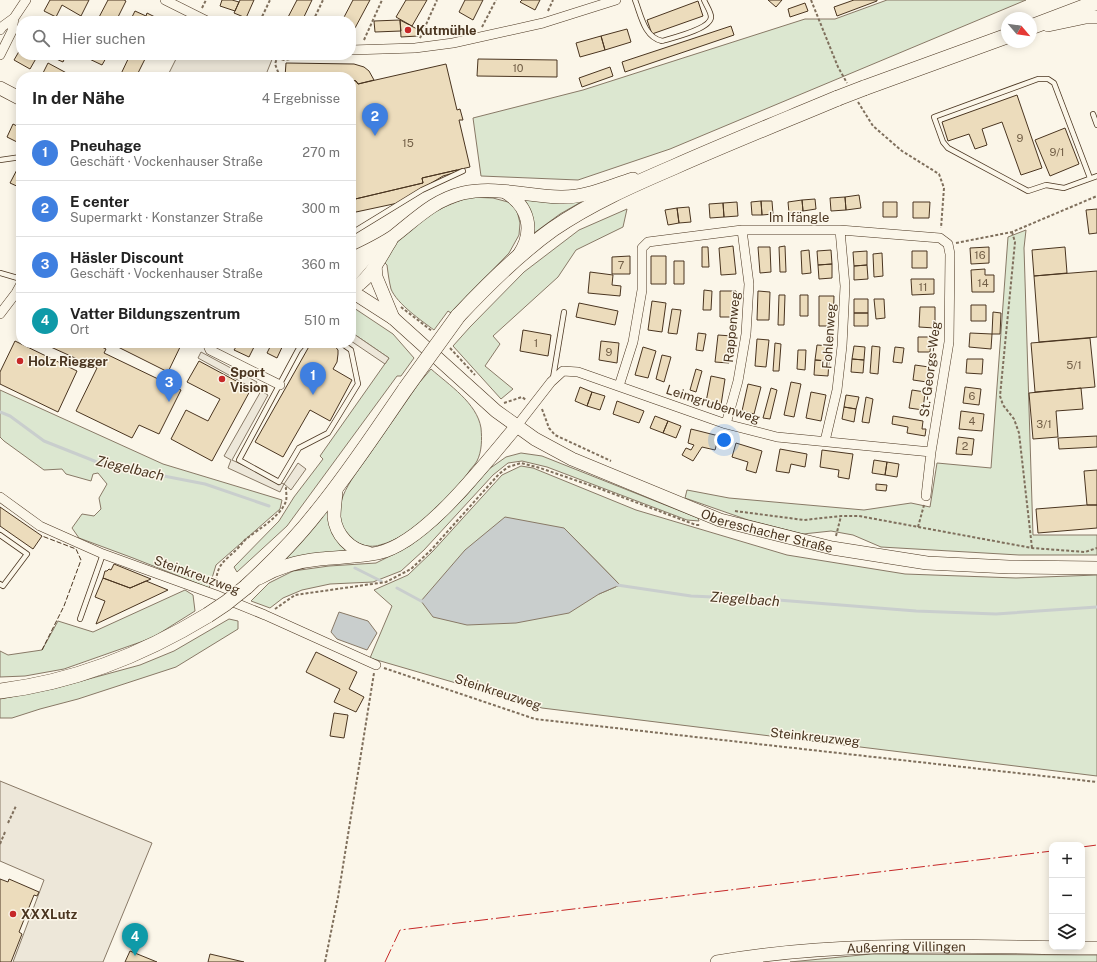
<!DOCTYPE html>
<html lang="de">
<meta charset="utf-8">
<style>
:root{--surface:#fff;--page:#f2f2f2;--text:#222;--muted:#767676;--line:#e0e0e0;--accent:#7c3aed}
body{margin:0;font-family:"Public Sans",sans-serif;background:var(--page);color:var(--text)}
.controls{position:absolute;right:12px;bottom:12px;display:grid;overflow:hidden;border-radius:8px;box-shadow:0 2px 10px #0003}
.controls button{width:36px;height:36px;display:grid;place-items:center;padding:0;border:0;border-bottom:1px solid var(--line);background:var(--surface);color:var(--text);font:20px sans-serif}
.compass{position:absolute;left:1001px;top:12px;width:36px;height:36px;border-radius:50%;background:var(--surface);box-shadow:0 2px 10px #0003;rotate:119deg}
.you{position:absolute;left:724px;top:440px;width:14px;height:14px;margin:-10px;border:3px solid #fff;border-radius:50%;background:#1a73e8;box-shadow:0 0 0 6px #1a73e833}
.badge{display:grid;place-items:center;width:26px;height:26px;border-radius:50%;background:var(--accent);color:#fff;font-size:13px;font-weight:700}
.pin{position:absolute;translate:-50% -33px;filter:drop-shadow(0 1px 2px #0008)}
.pin::after{content:'';position:absolute;top:21px;width:14px;height:12px;background:inherit;clip-path:polygon(0 0,100% 0,50% 100%)}
.list{margin:0;padding:0;list-style:none}
h2{display:flex;justify-content:space-between;align-items:center;height:52px;margin:0;padding:0 16px;font-size:17px}
h2 small{font-size:13px;font-weight:400;color:var(--muted)}
.list li{display:grid;grid-template-columns:26px 1fr auto;gap:12px;align-items:center;box-sizing:border-box;height:56px;padding:0 16px;border-top:1px solid var(--line)}
.list b{display:block;font-size:15px;white-space:nowrap}
.list p{margin:0;font-size:13px;white-space:nowrap;color:var(--muted)}
.list em{font-size:13px;font-style:normal;color:var(--muted)}
.icon{flex:none;width:22px;height:22px;fill:none;stroke:currentColor;stroke-width:2;stroke-linecap:round;stroke-linejoin:round}
.map{position:relative;flex:none;width:1097px;height:962px;overflow:hidden}
.search{position:absolute;background:var(--surface);box-shadow:0 2px 10px #0003;left:16px;top:16px;width:340px;height:44px;display:flex;align-items:center;gap:10px;box-sizing:border-box;padding:0 14px;border-radius:16px;color:var(--muted);font-size:15px}
.panel{position:absolute;background:var(--surface);box-shadow:0 2px 10px #0003;left:16px;top:72px;width:340px;height:276px;border-radius:16px}
.map>svg:first-child{display:block}
.green{fill:#dce7d0;stroke:#887966;fill-rule:evenodd}
.parking{fill:#ede7d9;stroke:#887966}
.water{fill:#c9cecd;stroke:#887966}
.lines{fill:none;stroke-linecap:round;stroke-linejoin:round}
.stream{stroke:#c9cecd;stroke-width:3}
.building{fill:#ecdcbc;stroke:#4a3520}
.lane-casing{stroke:#4a3520;stroke-width:6}
.street-casing{stroke:#4a3520;stroke-width:10}
.secondary-casing{stroke:#4a3520;stroke-width:14}
.primary-casing{stroke:#4a3520;stroke-width:16}
.path{stroke:#7f6f5c;stroke-width:2;stroke-dasharray:3 2;stroke-linecap:butt}
.lane{stroke:#fbf6e9;stroke-width:4.5}
.street{stroke:#fbf6e9;stroke-width:9}
.secondary{stroke:#fbf6e9;stroke-width:13}
.primary{stroke:#fbf6e9;stroke-width:15}
.primary-bridge-casing{stroke:#4a3520;stroke-width:16;stroke-linecap:butt}
.primary-bridge{stroke:#fbf6e9;stroke-width:15}
.fence{stroke:#4a3520;stroke-width:1;stroke-dasharray:5 2;stroke-linecap:butt}
.wall{stroke:#4a3520;stroke-width:2}
.power{stroke:#c62828;stroke-width:1;stroke-dasharray:14 3 2 3;stroke-linecap:butt}
.poi-dot{fill:#c62828;stroke:#fbf6e9;stroke-width:1.5}
.labels{text-anchor:middle;dominant-baseline:central;stroke-width:3;stroke-linejoin:round;paint-order:stroke}
.number-label{font-size:11px;fill:#725f47}
.poi-label{font-size:13px;font-weight:bold;fill:#4a3520;stroke:#fbf6e9;text-anchor:start}
.street-label{font-size:13px;fill:#4a3520;stroke:#fbf6e9}
.water-label{font-size:14px;font-style:italic;fill:#4a3520;stroke:#fbf6e9}
</style>
<div class="map">
<svg width="1097" height="962" viewBox="0 0 1097 962">
<rect width="100%" height="100%" fill="#fbf6e9"/>
<path class="green" d="M887,0H1026L670,149L578,180L481,176L473,118L583,90L805,19H835Z
M469,197L493,198L508,202L517,211L520,223L519,235L509,253L451,313L448,311L434,330C422,321 397,304 391,289C389,281 388,273 387,265L384,262C395,241 413,223 434,212C445,206 457,202 469,197Z
M588,198L560,214L530,236L521,199Z
M627,209L623,227L576,250L558,277L493,336L500,344L485,366L513,389L501,399L453,346L470,327L524,272L579,230Z
M1026,230L1024,248L1033,535H1097V555H1019L881,547L853,535L831,531L803,534L748,520L685,498L687,490L729,498L864,510L911,503L930,507L937,463L991,468L1008,237Z
M351,306L393,334L414,358L401,376H397L287,526L237,572L234,567L279,521L294,497L323,459L320,456L389,358L351,332Z
M431,369C449,385 477,403 481,428C482,439 482,451 477,461C475,465 470,469 468,473C448,499 412,537 380,545C367,549 354,543 345,533C337,523 339,507 343,496C349,481 360,468 369,455C386,431 402,407 419,383Z
M0,390L163,464L282,500L280,509L216,565L209,588L133,558L79,538L72,528L82,514L94,516L101,509L99,498L107,484L98,473L93,474L91,481L66,474L62,469L44,470L4,441L0,437Z
M521,453L542,456L698,518L699,521L687,520L547,467L522,461L508,463L493,475L424,550L401,571L373,582L330,584L302,590L283,598L270,608L251,601L269,583L293,571L329,566L376,563L400,551L411,545L440,522L465,497L489,469L506,457Z
M521,466L533,468L636,510L787,555L905,574L1016,578L1097,575V776L542,708L370,658L392,606L374,590L408,575L433,551L502,475ZM564,528L620,585L599,594Z
M330,506L357,553L282,563Z
M185,590L193,595L195,611L152,638L64,669L25,676L0,677V651L8,655L42,650L58,621L93,632Z
M229,619L238,621V629L176,667L78,699L40,709L12,718H0V699L52,689L140,665L174,651Z
M871,954L1097,955V962H790Z"/>
<path class="parking" d="M178,55H268L273,57L265,77H167Z
M351,332L389,358L385,364L351,341Z
M201,352L257,382L254,389L198,358Z
M261,391L268,395L232,460L284,484L298,463L306,469L291,490L284,484L280,492L228,468L231,460L224,456Z
M0,781L152,843L103,962H13L44,880L0,861Z"/>
<path class="water" d="M505,517L564,528L620,585L599,594L569,613L516,623L467,625L433,617L421,601L465,550Z
M339,612L368,621L377,633L367,650L337,639L331,632Z"/>
<g class="lines">
<path class="stream" d="M0,412L10,416L44,441L102,464L205,484L269,506
M355,568L381,581
M617,585L691,596L778,600L916,611L996,614L1097,607
M397,588L421,601H424"/>
</g>
<path class="building" d="M50,0H89L81,16L62,5L56,17L44,11Z
M108,0H124L126,1L116,21H97Z
M222,0H232L239,2L235,11L220,6Z
M240,0H254L246,18L234,13Z
M297,0H312L302,21H286Z
M353,0H370L355,28L351,26V21H342Z
M406,0H427L412,26L396,17Z
M465,0H483L473,20L459,12Z
M522,0H540L535,10L520,2Z
M768,0H782L776,7Z
M854,0H877V1L837,16L834,7Z
M698,1L703,16L652,34L647,20Z
M805,3L808,11L790,17L788,9Z
M135,11L146,16L147,13L163,21H130Z
M400,20L401,31L375,32L374,21Z
M400,20L417,29L418,36L401,37Z
M731,26L734,35L625,72L622,62Z
M627,29L631,42L605,50L601,36Z
M601,36L605,50L580,57L576,43Z
M21,48V55H38L30,69L14,60Z
M56,55H66L63,62L54,58Z
M81,55H101L106,58L102,65Z
M130,55H136L145,59L136,77H122L120,76Z
M478,59L557,60V77L477,76Z
M48,63L74,77H41Z
M286,63L354,64L364,67L369,71L374,80L358,84L356,81L351,80V77H285Z
M446,64L457,110L460,109L463,120H459L470,167L422,178L423,183L351,200V80L356,81L358,84Z
M610,67L613,76L582,87L579,78Z
M1017,95L1042,168L1021,175L1002,122L982,129L987,145L975,149L969,134L948,141L942,122Z
M13,124L21,128V144L7,137Z
M1065,128L1079,164L1050,176L1035,140Z
M21,162V188L10,183Z
M457,170V172L443,176L398,203L356,212L351,206V200L423,183L422,178Z
M859,195L861,208L846,210L845,197Z
M845,197L846,210L831,211L830,198Z
M815,199L816,209L803,211L802,200Z
M802,200L803,211L789,213L788,202Z
M761,201L762,215H752L751,202Z
M761,201H772L773,214L762,215Z
M737,202L738,216L724,217L723,203Z
M883,202H897V217H883Z
M913,202H930L929,218H913Z
M723,203L724,217L710,218L709,204Z
M689,207L691,222L679,223L677,208Z
M677,208L679,223L668,225L665,210Z
M1097,209V233L1089,234L1086,210Z
M733,246L736,274L721,275L719,248Z
M785,246L786,272H780L779,247Z
M702,247H708L709,267H702Z
M758,247H770L771,272L760,273Z
M989,247V263L971,264L970,248Z
M1065,247L1067,273L1034,276L1032,250Z
M809,250L811,273L802,274L801,251Z
M831,250L832,264L818,265L817,251Z
M867,251V265L854,266L853,252Z
M912,251H927V268H912Z
M882,253L883,276L874,277L873,254Z
M630,256V274H612V257Z
M651,256H666V284H651Z
M674,261H684V284H674Z
M832,264V278L819,279L818,265Z
M867,265L868,279L854,280V266Z
M985,269V275H994V292H972L971,270Z
M1097,271V337L1039,342L1034,276Z
M590,272L613,275L612,285L621,286L620,296L588,293Z
M911,279H934V294L912,295Z
M704,290L712,291L711,310H703Z
M720,291H736V317H720Z
M758,291L770,292L769,320H757Z
M779,295H785L784,325H778Z
M800,295H808V316H800Z
M819,296H834L833,326H819Z
M854,299H868V313H854Z
M874,299H884L885,318L876,319Z
M652,301L666,303L662,332L648,330Z
M579,303L618,311L615,325L576,317Z
M971,305H986V321H971Z
M920,307H935V328L919,327Z
M672,309L681,310L677,334L668,333Z
M993,312L1001,313L1000,334H992Z
M854,313H868V326H854Z
M523,330L551,335L548,356L520,351Z
M698,333L706,334L703,351L696,350Z
M970,333L992,334L991,349L969,347Z
M718,335L732,336L729,363L715,362Z
M918,337H931L930,352H918Z
M1090,338L1095,387L1035,392L1031,343Z
M757,339L769,340L766,367L755,366Z
M15,341L77,371L58,412L0,384V372Z
M601,341L619,343L617,363L599,360Z
M42,343H93L106,349L104,353L181,390L159,434L139,425L132,438L76,411L97,368Z
M115,343H182L168,372L114,345Z
M230,343H256L249,357L234,350L236,347L229,344Z
M272,343H284L277,358L267,353Z
M311,343L333,344L338,350V354L337,362L333,369L352,380L330,421L310,410L283,457L255,442Z
M775,343L781,344L779,371H773Z
M817,345L831,346L829,361L815,360Z
M854,346L865,347L864,360L852,359Z
M872,346L880,347L878,374L870,373Z
M643,347L656,351L648,378L635,375Z
M895,347L904,348L902,363L893,362Z
M798,350H806L805,370L797,369Z
M662,355L671,357L664,382L656,379Z
M852,359L864,360L863,373L851,372Z
M967,359H983L982,374L966,373Z
M815,360L829,361L828,376L814,375Z
M199,361L251,389L212,461L171,439L186,410L208,421L220,399L187,382Z
M915,365L929,367L927,382L913,380Z
M696,369L702,371L696,392L690,390Z
M711,376L725,379L721,405L706,402Z
M791,382L801,384L794,417L784,415Z
M748,384L761,387L754,414L742,411Z
M580,387L592,392L587,406L575,401Z
M965,387L981,389L979,405L963,403Z
M771,388L777,390L770,419L763,418Z
M1081,388L1083,409L1056,411L1058,437L1033,439L1029,393Z
M912,390L925,392L923,410L909,408Z
M592,392L605,396L600,410L587,406Z
M811,392L826,395L821,421L806,418Z
M846,395L859,397L856,409L844,407Z
M866,397L873,399L869,423L862,422Z
M617,401L644,411L639,423L613,414Z
M844,407L856,409L854,422L842,419Z
M961,411L984,414L982,431L959,429Z
M655,416L668,421L663,433L650,428Z
M893,416L923,421L922,429H926L925,436L907,433L908,427L892,424Z
M668,421L681,426L676,438L663,433Z
M691,429L719,436L715,450L702,447L693,461L682,455L686,448L691,450L694,445L688,443Z
M1097,436V447L1059,449L1058,438Z
M958,437L974,439L972,455L956,454Z
M736,443L762,451L756,473L746,470L748,462L732,457Z
M780,449L807,454L805,467L791,464L789,473L776,471Z
M822,450L853,454L849,479L838,477L839,470L820,467Z
M874,460L887,462L885,475L872,473Z
M887,462L899,464L897,477L885,475Z
M1097,470V505H1087L1084,471Z
M876,484L887,485L886,491L876,490Z
M1087,505H1097V528L1038,533L1036,509Z
M0,507L42,536L33,549L0,526Z
M114,564L151,579L130,588L103,578L105,571H107L109,569L111,570Z
M103,578L130,588L146,581L168,590L96,624L105,601L95,597Z
M316,652L357,672L349,689L364,697L356,712L334,702L340,689L306,672Z
M334,713L348,715L344,738L330,736Z
M0,879L8,882L9,879L39,892L37,896L34,895L19,932L22,934L11,962H0Z
M130,951L157,962H125Z
M210,954L244,962H208Z"/>
<g class="lines">
<g class="lane-casing">
<path id="lane" d="M635,0C641,15 644,37 662,41C672,38 711,29 711,17C711,12 706,5 704,0
M1093,114L1097,125
M0,160L21,157
M1090,178L1054,83L1048,79H1038L934,117L943,142L948,148L1028,191L1046,185L1064,188L1097,176
M351,232L355,231L422,190L463,171
M0,273L21,279
M304,343L298,350L239,460L279,482L299,448L328,433L358,384L351,350L341,343
M553,378L564,312
M0,535L27,554L3,586L0,584
M80,619L103,554"/>
</g>
<g class="street-casing">
<path id="street" d="M165,0L207,21
M0,30L3,26L14,18L26,0
M351,50L415,48L453,43L543,23L616,0
M0,55L12,31L14,18
M0,314L16,293L21,284
M207,343L210,350L280,385
M619,386L633,342L642,290V248L648,242L742,230H840L940,238L948,244L950,254L949,342L931,452L926,496
M726,424L738,381L746,334L749,284L742,230
M516,427L551,382L563,371L578,372L726,424L777,437L931,452
M825,441L837,390L842,346L845,286L840,230
M0,497L40,526L103,554L216,595L265,615L376,665"/>
</g>
<g class="secondary-casing">
<g id="secondary">
<path d="M1048,25L1086,17H1097"/>
<path d="M0,88L21,99"/>
<path d="M505,192C529,206 535,231 519,255"/>
<path d="M351,259C366,252 381,245 394,236C417,218 434,200 463,193C495,186 528,196 560,197C585,198 610,186 633,179"/>
<path d="M375,265L376,277L393,318"/>
<path d="M351,275L372,251"/>
<path d="M351,288C367,285 383,253 391,240"/>
<path id="s1" d="M351,291L393,318L496,411L535,439L572,459L720,520L832,548L927,563L1009,567L1097,568"/>
<path d="M336,488C336,497 334,507 334,517C336,535 350,550 368,553"/>
<path d="M259,578C278,567 298,561 320,559C339,557 359,557 378,553C425,543 485,463 516,427"/>
<path id="s2" d="M717,962C842,940 971,947 1097,948"/>
</g>
</g>
<g class="primary-casing">
<path id="primary" d="M1031,27L1097,2
M864,88L1007,36
M458,316C487,285 518,254 553,229C591,203 632,185 674,167C728,143 783,121 838,98
M246,587C271,564 296,539 317,512C349,473 377,430 406,388
M0,691C75,682 144,654 208,615"/>
</g>
<path class="path" d="M811,0L838,67L847,83
M202,8L206,0
M548,11L553,0
M260,21L270,0
M313,21L323,0
M482,27L496,0
M420,38L437,0
M364,40L382,0
M280,77L275,64L277,58L284,60L299,58L300,55
M858,102L873,126L902,151L939,174L944,188L941,228
M1012,232L1015,242L1000,396L1003,405L1014,419L1019,433L1032,548
M956,243L1012,232L1097,196
M401,307L432,331
M450,348L475,375
M504,403L522,397L526,400
M542,409L549,428L555,435L611,461
M735,511L804,520L841,516H859L1032,548L1085,552L1097,548
M918,527L924,505
M836,536L841,516
M216,586C216,564 224,562 238,548C241,545 243,542 246,539C259,529 281,516 286,501C287,497 286,492 286,488L284,487
M275,609L295,595L386,582L411,569L431,550L499,474L508,467L521,463L540,468L598,488L696,525H701
M384,668L535,719L1097,782
M8,823L16,806
M0,844L5,832
M325,962L338,897L374,673"/>
<use href="#lane" class="lane"/>
<use href="#street" class="street"/>
<use href="#secondary" class="secondary"/>
<use href="#primary" class="primary"/>
<g class="primary-bridge-casing">
<path id="primary-bridge" d="M838,98L864,88
M406,388L458,316
M208,615L226,603L246,587"/>
</g>
<use href="#primary-bridge" class="primary-bridge"/>
<path class="fence" d="M42,650L64,606L81,560L76,549L42,536"/>
<path class="wall" d="M275,55L284,58"/>
<path class="power" d="M1082,847L1097,845
M385,962L400,930L1052,851"/>
</g>
<g class="poi-dot">
<circle cx="408" cy="30" r="4"/>
<circle cx="20" cy="361" r="4"/>
<circle cx="222" cy="379" r="4"/>
<circle cx="13" cy="914" r="4"/>
</g>
<g class="labels">
<g class="number-label">
<text x="518" y="68">10</text>
<text x="1020" y="138">9</text>
<text x="408" y="143">15</text>
<text x="1057" y="152">9/1</text>
<text x="980" y="255">16</text>
<text x="621" y="265">7</text>
<text x="983" y="283">14</text>
<text x="923" y="287">11</text>
<text x="536" y="343">1</text>
<text x="609" y="352">9</text>
<text x="1074" y="365">5/1</text>
<text x="972" y="396">6</text>
<text x="972" y="421">4</text>
<text x="1044" y="424">3/1</text>
<text x="965" y="446">2</text>
</g>
<g class="poi-label">
<text x="416" y="30">Kutmühle</text>
<text x="28" y="361">Holz Riegger</text>
<text x="230" y="372">Sport<tspan x="230" dy="15">Vision</tspan></text>
<text x="21" y="914">XXXLutz</text>
</g>
<g class="street-label">
<text x="799" y="217">Im Ifängle</text>
<text transform="translate(732 327) rotate(-84)">Rappenweg</text>
<text transform="translate(829 336) rotate(-86)">Fohlenweg</text>
<text transform="translate(930 369) rotate(-83)">St.-Georgs-Weg</text>
<text transform="translate(713 404) rotate(18)">Leimgrubenweg</text>
<text stroke="none"><textPath href="#s1" startOffset="487">Obereschacher Straße</textPath></text>
<text transform="translate(197 575) rotate(20)">Steinkreuzweg</text>
<text transform="translate(498 692) rotate(18)">Steinkreuzweg</text>
<text transform="translate(815 737) rotate(6)">Steinkreuzweg</text>
<text stroke="none"><textPath href="#s2" startOffset="190">Außenring Villingen</textPath></text>
</g>
<g class="water-label">
<text transform="translate(130 468) rotate(13)">Ziegelbach</text>
<text transform="translate(745 599) rotate(4)">Ziegelbach</text>
</g>
</g>
</svg>
<div class="controls">
<button>+</button>
<button>−</button>
<button><svg class="icon" aria-label="layers" viewBox="0 0 24 24"><path d="M12 4l9 5-9 5-9-5zM3 14l9 5 9-5"/></svg></button>
</div>
<svg class="compass" viewBox="-18 -18 36 36"><path d="M0-13l5 13h-10z" fill="#e53935"/><path d="M0 13l5-13h-10z" fill="#767676"/></svg>
<div class="you"></div>
<div class="pin badge" style="left:313px;top:395px;background:#3f7fe0">1</div>
<div class="pin badge" style="left:375px;top:136px;background:#3f7fe0">2</div>
<div class="pin badge" style="left:169px;top:402px;background:#3f7fe0">3</div>
<div class="pin badge" style="left:135px;top:956px;background:#0f9aa8">4</div>
<div class="search"><svg class="icon" aria-label="search" viewBox="0 0 24 24"><circle cx="10" cy="10" r="6"/><path d="M15 15l6 6"/></svg>Hier suchen</div>
<section class="panel">
<h2>In der Nähe<small>4 Ergebnisse</small></h2>
<ul class="list">
<li><span class="badge" style="background:#3f7fe0">1</span><div><b>Pneuhage</b><p>Geschäft · Vockenhauser Straße</p></div><em>270 m</em></li>
<li><span class="badge" style="background:#3f7fe0">2</span><div><b>E center</b><p>Supermarkt · Konstanzer Straße</p></div><em>300 m</em></li>
<li><span class="badge" style="background:#3f7fe0">3</span><div><b>Häsler Discount</b><p>Geschäft · Vockenhauser Straße</p></div><em>360 m</em></li>
<li><span class="badge" style="background:#0f9aa8">4</span><div><b>Vatter Bildungszentrum</b><p>Ort</p></div><em>510 m</em></li>
</ul>
</section>
</div>
